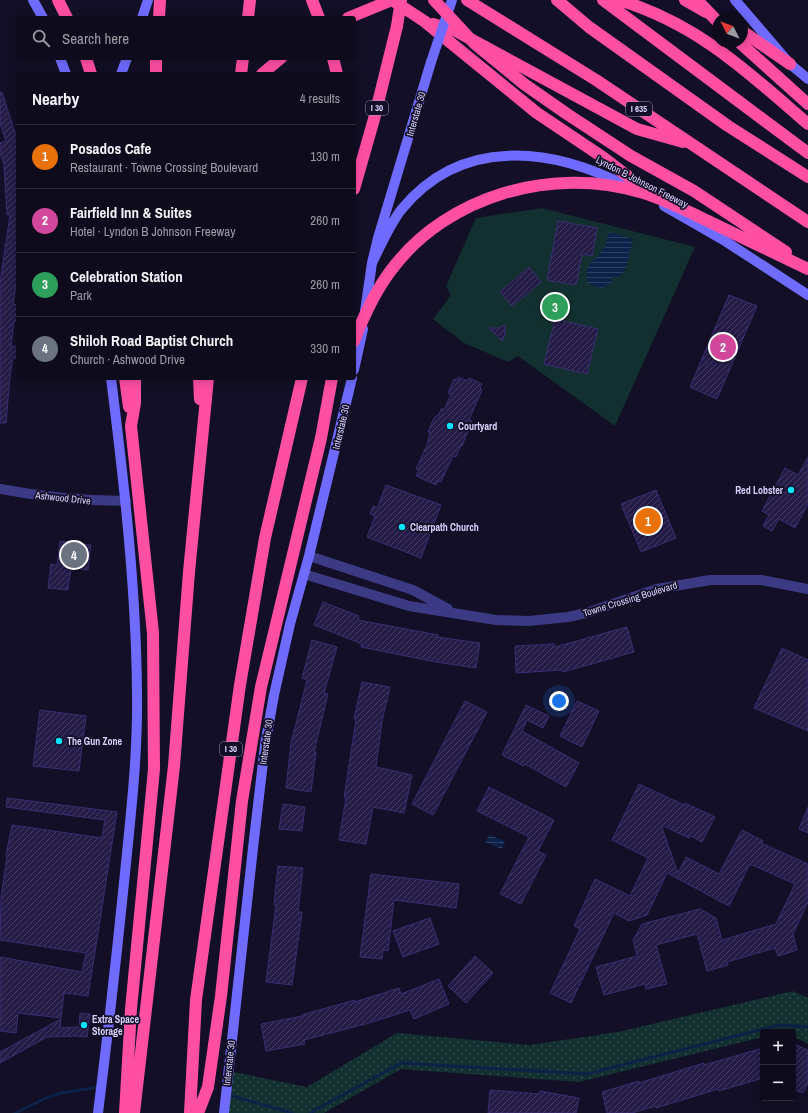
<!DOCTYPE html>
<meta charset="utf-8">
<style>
:root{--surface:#0e0b1c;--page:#171425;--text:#f1f3f6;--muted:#9b9ba3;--line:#2e2b3b;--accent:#0b8043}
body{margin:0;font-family:"Archivo Narrow",sans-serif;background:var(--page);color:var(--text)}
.controls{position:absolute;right:12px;bottom:12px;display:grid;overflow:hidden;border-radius:4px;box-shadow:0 2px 10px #0003}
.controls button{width:36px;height:36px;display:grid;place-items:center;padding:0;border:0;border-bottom:1px solid var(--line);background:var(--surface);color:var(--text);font:20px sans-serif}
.compass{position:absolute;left:712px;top:12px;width:36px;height:36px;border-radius:50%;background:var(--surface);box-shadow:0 2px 10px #0003;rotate:312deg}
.you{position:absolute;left:559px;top:701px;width:14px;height:14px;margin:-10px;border:3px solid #fff;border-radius:50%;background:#1a73e8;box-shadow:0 0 0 6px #1a73e833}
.badge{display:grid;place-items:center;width:26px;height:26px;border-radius:50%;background:var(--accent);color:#fff;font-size:13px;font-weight:700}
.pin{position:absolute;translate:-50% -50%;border:2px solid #fff;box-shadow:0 1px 4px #0006}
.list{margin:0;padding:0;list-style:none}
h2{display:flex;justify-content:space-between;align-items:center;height:52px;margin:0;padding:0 16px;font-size:17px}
h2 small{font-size:13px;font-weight:400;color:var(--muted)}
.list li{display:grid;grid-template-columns:26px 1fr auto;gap:12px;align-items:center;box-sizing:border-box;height:64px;padding:0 16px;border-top:1px solid var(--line)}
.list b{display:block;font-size:15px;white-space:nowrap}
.list p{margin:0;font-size:13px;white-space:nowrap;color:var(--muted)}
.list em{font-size:13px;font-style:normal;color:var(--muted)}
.icon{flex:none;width:22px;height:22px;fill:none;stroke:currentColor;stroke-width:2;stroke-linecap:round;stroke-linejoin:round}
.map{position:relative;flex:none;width:808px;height:1113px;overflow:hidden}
.search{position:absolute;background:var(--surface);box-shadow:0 2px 10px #0003;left:16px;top:16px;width:340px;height:44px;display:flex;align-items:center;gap:10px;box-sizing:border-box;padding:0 14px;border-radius:4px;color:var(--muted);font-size:15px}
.panel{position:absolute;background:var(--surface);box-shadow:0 2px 10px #0003;left:16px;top:72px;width:340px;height:308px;border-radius:4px}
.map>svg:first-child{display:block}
.grass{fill:url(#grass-dots)}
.park{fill:#12302f}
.water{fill:url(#water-rules)}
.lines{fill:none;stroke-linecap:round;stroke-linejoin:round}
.stream{stroke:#0c2248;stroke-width:3}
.building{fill:url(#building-hatch);stroke:#3b2d73}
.tertiary{stroke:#3d3a85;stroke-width:10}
.secondary{stroke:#6f6bff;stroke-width:10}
.motorway{stroke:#ff4fa3;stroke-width:12}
.secondary-bridge{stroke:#6f6bff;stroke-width:10}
.motorway-bridge{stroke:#ff4fa3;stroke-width:12}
.poi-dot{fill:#00e5ff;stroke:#130f26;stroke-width:1.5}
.labels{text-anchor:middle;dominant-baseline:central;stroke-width:3.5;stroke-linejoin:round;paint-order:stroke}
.shield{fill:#130f26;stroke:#9e99be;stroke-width:1}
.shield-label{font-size:9px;font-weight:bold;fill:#d9d4ff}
.street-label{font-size:10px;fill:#d9d4ff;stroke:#130f26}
.poi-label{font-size:10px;font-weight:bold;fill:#d9d4ff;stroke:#130f26;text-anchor:start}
</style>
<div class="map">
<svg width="808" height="1113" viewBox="0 0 808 1113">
<defs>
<pattern id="grass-dots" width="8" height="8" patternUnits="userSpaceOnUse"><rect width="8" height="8" fill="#12302f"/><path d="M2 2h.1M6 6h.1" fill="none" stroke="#344d4e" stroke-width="1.8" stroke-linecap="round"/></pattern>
<pattern id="water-rules" width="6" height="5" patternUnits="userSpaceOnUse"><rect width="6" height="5" fill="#0c2248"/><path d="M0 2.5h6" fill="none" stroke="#2f4163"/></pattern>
<pattern id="building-hatch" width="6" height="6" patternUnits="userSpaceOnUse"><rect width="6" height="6" fill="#241b47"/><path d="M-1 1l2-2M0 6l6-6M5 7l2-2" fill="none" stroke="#433b63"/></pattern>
</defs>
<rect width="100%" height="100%" fill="#130f26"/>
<path class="grass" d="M793,991L808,998V1044L793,1036V1032H763V1037L579,1082L401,1069L324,1113H224L229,1071L307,1087L397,1033L529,1045L618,1032Z"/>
<path class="park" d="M542,208L695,247L615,426L518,356L508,362L464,343L433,319L451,295L446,286L476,218Z"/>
<path class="water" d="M609,232L633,239L625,271L617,278L614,276L611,279L613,281C605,289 601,289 590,285L591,283H587C585,261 590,265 603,250C606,246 607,237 609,232Z
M489,835L505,841L502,849L485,842Z"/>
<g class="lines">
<path class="stream" d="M232,1096L292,1113
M15,1113L46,1098L61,1093L98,1087
M310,1113L401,1063L587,1074L779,1025L808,1027"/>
</g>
<path class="building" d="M0,92H2L15,133L18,132V177H16L18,198V273L13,304L18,305V321H14L11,346L18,347V350L17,358H13L10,376L6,423H0V283L10,215H7L4,164L0,153V143L6,141L0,123Z
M558,221L597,228L592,256L582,254L576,285L547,280Z
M529,267L541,282L512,306L500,292Z
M729,295L757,306L717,399L690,387Z
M555,319L598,329L587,374L544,364Z
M505,325V335L502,341L489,328H499Z
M458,377L468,381L469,378L482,384L480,388L482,390L469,420L472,421L462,446L461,445L456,457L453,456L441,482L438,481L436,485L416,476L419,470L416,469L427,445L430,433L428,432L434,418L439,414L442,408L444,410L451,394L448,393L454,379L457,380Z
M808,457V504L795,528L779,519L772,531L763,526L769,515L762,511L785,468L798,475Z
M386,485L441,505L421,558L367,537L375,516L370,514L373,506L377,508Z
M656,490L676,538L641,552L621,504Z
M60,541L91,545L88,570L71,568L68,590L48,588L51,564L57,565Z
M323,602L359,616L358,620L438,635L437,637L480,643L476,668L436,662L361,647L362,644L314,625Z
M627,627L634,652L563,672L562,670L516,673L515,646L554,644L555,647Z
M312,640L337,647L324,693L328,694L314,752H316L311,792L286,788L291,743L307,680L302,678Z
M782,648L808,660V731L754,708Z
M362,682L390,687L382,721L376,767L412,775L404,813L373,807L366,844L339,840L346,798L344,797L356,720L354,719Z
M465,701L487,712L433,815L412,804Z
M577,701L599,711L582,747L560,736Z
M526,705L549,716L543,728L527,720L522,731L579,763L566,787L525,764L524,766L502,755Z
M40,710L86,716L79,771L33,766Z
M639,784L684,805L685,803L715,817L702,842L691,836L689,838L661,825L678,873L686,857L719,874L742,830L763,841L761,843L808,864V902L793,934L797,950L778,956L775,948L727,962L728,965L707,971L697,934L656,945L667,984L646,989L645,984L604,995L596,967L637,956L633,940L642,924L700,909L716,918L722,940L776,924L795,884L750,864L729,906L667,873L647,915L629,921L614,913L571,1003L550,993L580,929L574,926L595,879L630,896L648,858L612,840Z
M489,787L554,820L538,851L546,855L521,904L500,894L529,837L477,811Z
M7,798L117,812L88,996L64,993L61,1018L18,1013L16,1033L0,1031V957L82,972L86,953L0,940L1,898L7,856L6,855L12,825L102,838L105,820L6,807Z
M283,804L305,807L302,831L279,829Z
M808,807V833L799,829Z
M278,866L303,868L298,912H302L292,985L266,982L276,905H274Z
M371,874L459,884L456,908L394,900L388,951L383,950L382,959L360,957Z
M430,918L439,944L403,957L393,931Z
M475,956L493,973L466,1003L448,986Z
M439,979L449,1004L414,1019L410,1010L369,1023L304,1040L305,1044L266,1051L261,1024L302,1016L301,1015L355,1000V1002L399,988L401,994Z
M80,1013L90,1014L87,1037L75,1036L47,1037L0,1063V1052L61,1019L60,1028L79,1027Z
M796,1045L808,1050V1083L803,1093L793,1089V1051Z
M763,1048V1078L719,1091L718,1089L656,1108V1106L632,1113H607L602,1092L639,1081V1083L704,1063V1065Z
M490,1090L540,1094V1091L579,1098L576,1113H488Z"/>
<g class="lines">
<path class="tertiary" d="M0,489C42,497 83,501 126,501
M309,556L413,590L448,609
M304,574L409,606L496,620L529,621L568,617L586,613L657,589L710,580H761L808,589"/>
<path class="secondary" d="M33,0L43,18
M735,0L790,64L808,79
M142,18L148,0
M60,58L66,74
M121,74L127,58
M664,206L725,241L808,295
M372,263C381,245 389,226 401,210C461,136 552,147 628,187
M365,311L372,263L378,238L431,62
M354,370L363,329
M98,1113C108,1033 117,953 125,873C131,813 138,753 137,692C136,587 124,482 111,378
M224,1113L253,848L265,745L274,695L290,624L309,556L352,378"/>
<path class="motorway" d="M58,0L67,18
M312,0L319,18
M392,0L424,21L537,113L604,158L653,196
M467,0L596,80L808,222
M557,0L589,27L728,126L808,177
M603,0L808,153
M619,0C698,24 748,72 808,124
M685,0L706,12
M159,18L160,0
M248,18L250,0
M348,18L392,0
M433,24L454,30L637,129L683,142
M742,31L790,64
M739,42L808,104
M86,58L91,74
M333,58L337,74
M156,74V58
M241,74L243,58
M262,74L281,58
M354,189L374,119L397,26
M125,378L129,407
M199,378L200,399
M125,1113L131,1009L154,769L153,633L131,426L135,403V378
M134,1113L174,766L189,572L208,378
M190,1113L196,1000L240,685L265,538L302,378
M198,1113L208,1087L221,996L242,801L261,687L321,438L332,378"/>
<path class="secondary-bridge" d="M431,62L452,0"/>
<path class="motorway-bridge" d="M434,0L474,43L524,84L567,114L631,156L694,191L786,252
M697,0L718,22
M397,26L401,0
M354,341C364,315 375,291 392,269C448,195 553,166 640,192C665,199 687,211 710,222C743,238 775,253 808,269"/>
</g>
<g class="poi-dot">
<circle cx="450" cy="426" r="4"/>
<circle cx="791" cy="490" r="4"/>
<circle cx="402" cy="527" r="4"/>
<circle cx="59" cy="741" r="4"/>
<circle cx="84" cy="1025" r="4"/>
</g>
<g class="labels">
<g class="shield">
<rect x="366" y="101" width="22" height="14" rx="3"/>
<rect x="626" y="102" width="26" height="14" rx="3"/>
<rect x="220" y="742" width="22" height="14" rx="3"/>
</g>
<g class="shield-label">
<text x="377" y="108">I 30</text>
<text x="639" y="109">I 635</text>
<text x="231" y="749">I 30</text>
</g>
<g class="street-label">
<text transform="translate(416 114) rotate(-74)">Interstate 30</text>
<text transform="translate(642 182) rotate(27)">Lyndon B Johnson Freeway</text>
<text transform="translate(341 427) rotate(-77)">Interstate 30</text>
<text transform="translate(63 498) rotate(6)">Ashwood Drive</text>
<text transform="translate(630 599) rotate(-17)">Towne Crossing Boulevard</text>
<text transform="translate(266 742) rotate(-82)">Interstate 30</text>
<text transform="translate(229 1063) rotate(-84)">Interstate 30</text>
</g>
<g class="poi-label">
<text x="458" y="426">Courtyard</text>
<text x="783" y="490" text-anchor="end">Red Lobster</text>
<text x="410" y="527">Clearpath Church</text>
<text x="67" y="741">The Gun Zone</text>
<text x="92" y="1019">Extra Space<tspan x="92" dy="12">Storage</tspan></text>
</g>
</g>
</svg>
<div class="controls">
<button>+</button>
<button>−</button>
</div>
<svg class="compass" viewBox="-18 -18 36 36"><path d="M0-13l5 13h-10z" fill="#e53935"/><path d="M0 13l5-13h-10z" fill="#9b9ba3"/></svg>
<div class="you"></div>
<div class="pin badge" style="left:648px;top:521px;background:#e8710a">1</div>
<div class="pin badge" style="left:723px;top:347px;background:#d1479c">2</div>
<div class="pin badge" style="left:555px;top:307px;background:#2e9e5b">3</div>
<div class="pin badge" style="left:74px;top:555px;background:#6b7280">4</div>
<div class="search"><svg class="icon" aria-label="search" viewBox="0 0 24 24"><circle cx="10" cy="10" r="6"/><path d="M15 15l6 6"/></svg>Search here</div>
<section class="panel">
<h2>Nearby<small>4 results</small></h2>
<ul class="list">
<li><span class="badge" style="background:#e8710a">1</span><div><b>Posados Cafe</b><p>Restaurant · Towne Crossing Boulevard</p></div><em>130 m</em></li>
<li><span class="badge" style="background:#d1479c">2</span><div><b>Fairfield Inn &amp; Suites</b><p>Hotel · Lyndon B Johnson Freeway</p></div><em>260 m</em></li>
<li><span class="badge" style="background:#2e9e5b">3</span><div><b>Celebration Station</b><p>Park</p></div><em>260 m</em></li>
<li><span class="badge" style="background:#6b7280">4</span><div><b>Shiloh Road Baptist Church</b><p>Church · Ashwood Drive</p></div><em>330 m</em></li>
</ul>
</section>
</div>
